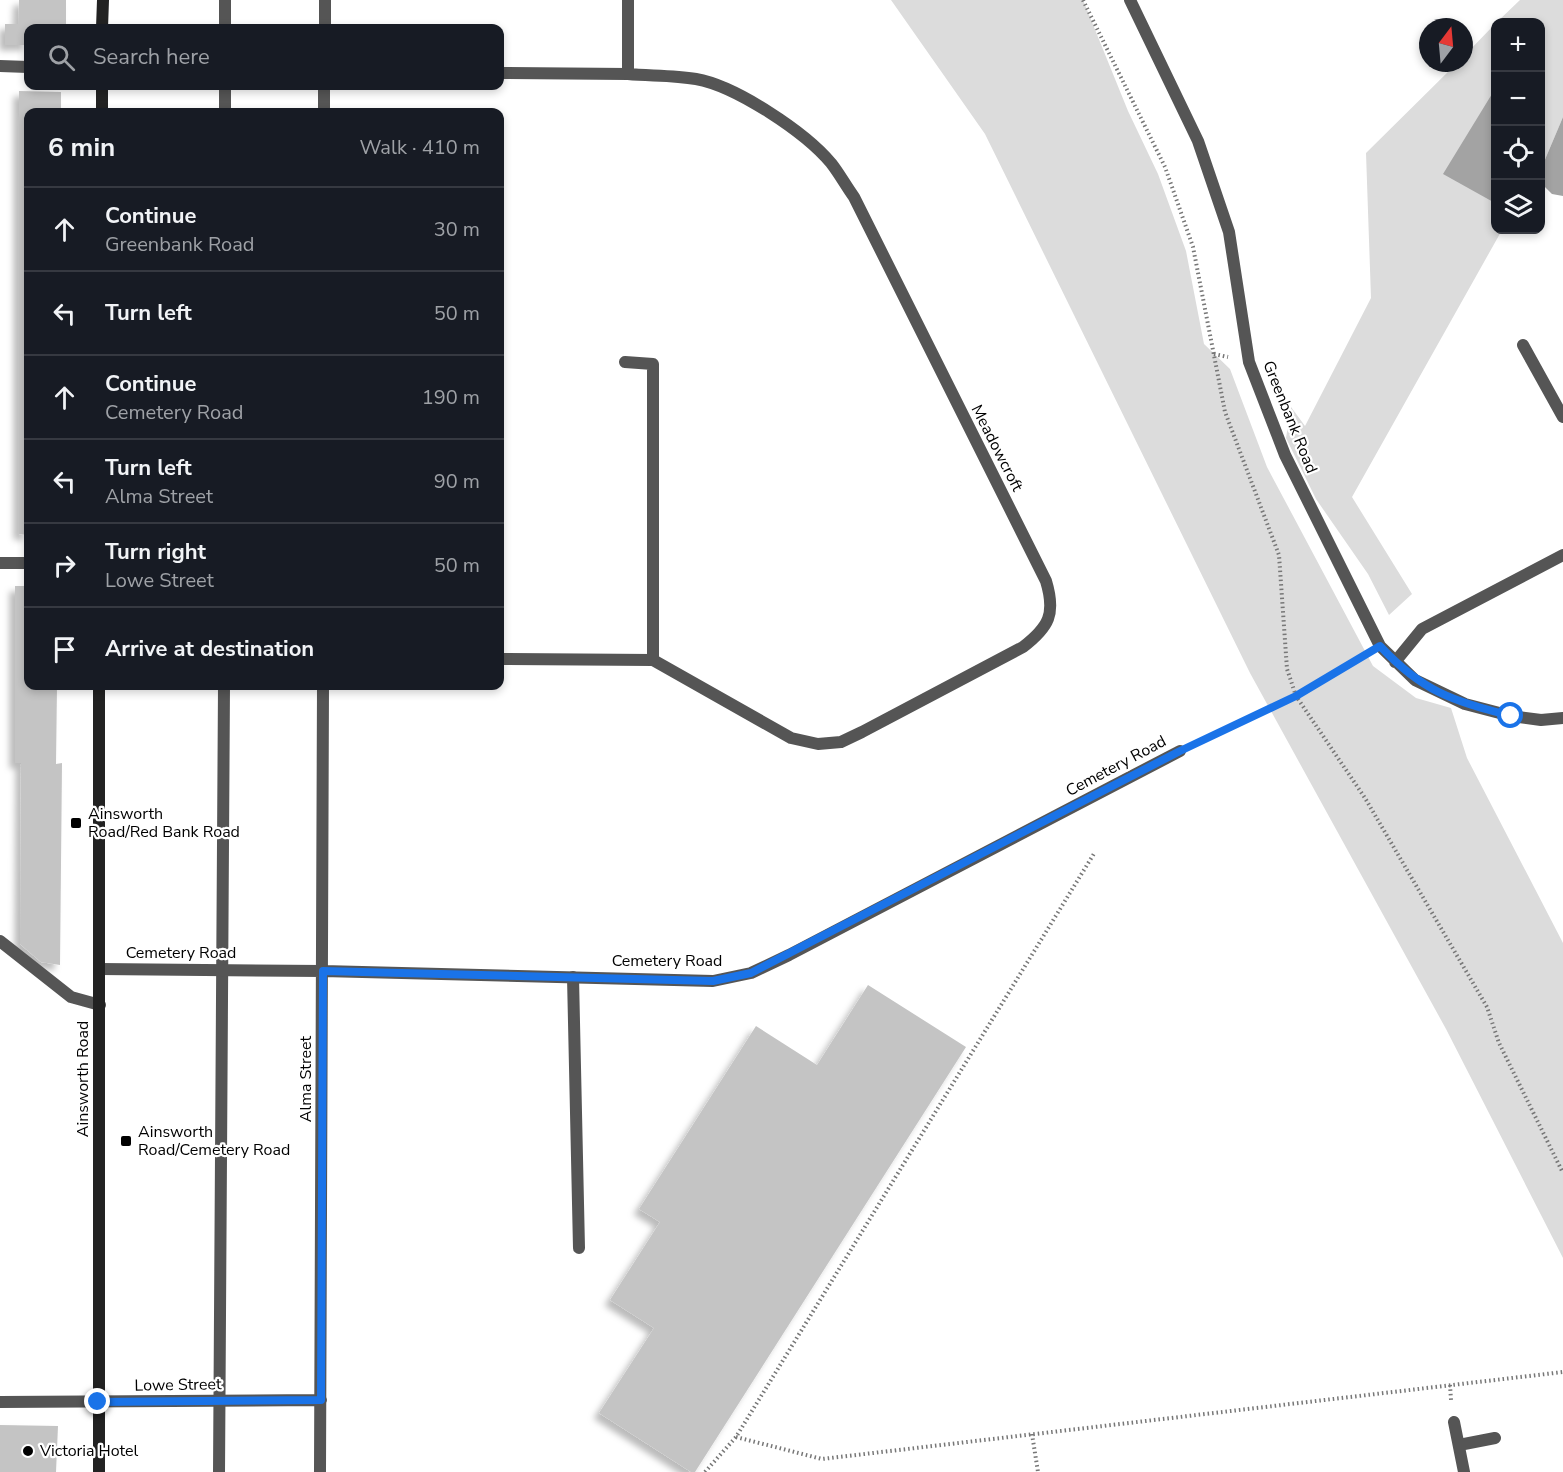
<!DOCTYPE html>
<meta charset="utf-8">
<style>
:root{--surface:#171b24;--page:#20242c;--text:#f1f3f6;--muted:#9ea1a6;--line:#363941}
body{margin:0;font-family:"Nunito Sans",sans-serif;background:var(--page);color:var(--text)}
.controls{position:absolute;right:18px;top:18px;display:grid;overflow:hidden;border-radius:12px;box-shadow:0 3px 9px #0003}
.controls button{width:54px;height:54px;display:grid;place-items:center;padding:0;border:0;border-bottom:2px solid var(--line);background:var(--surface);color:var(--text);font:30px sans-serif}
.compass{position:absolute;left:1419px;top:18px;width:54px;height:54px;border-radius:50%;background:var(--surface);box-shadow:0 3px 9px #0003;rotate:16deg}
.stop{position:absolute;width:18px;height:18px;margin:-14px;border:4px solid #1a73e8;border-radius:50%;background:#fff}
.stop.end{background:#1a73e8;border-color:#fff;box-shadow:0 2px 6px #0008}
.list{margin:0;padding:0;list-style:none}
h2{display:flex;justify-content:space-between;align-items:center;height:78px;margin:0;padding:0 24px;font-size:26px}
h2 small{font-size:20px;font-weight:400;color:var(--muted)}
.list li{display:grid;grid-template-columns:39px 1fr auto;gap:18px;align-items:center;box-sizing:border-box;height:84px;padding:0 24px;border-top:2px solid var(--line)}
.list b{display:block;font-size:22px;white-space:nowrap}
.list p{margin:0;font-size:20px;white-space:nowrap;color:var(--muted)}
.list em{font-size:20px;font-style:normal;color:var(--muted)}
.icon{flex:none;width:33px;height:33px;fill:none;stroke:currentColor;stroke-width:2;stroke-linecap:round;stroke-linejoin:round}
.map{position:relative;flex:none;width:1563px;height:1472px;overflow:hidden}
.search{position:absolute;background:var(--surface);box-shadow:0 3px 9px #0003;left:24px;top:24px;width:480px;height:66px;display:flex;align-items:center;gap:15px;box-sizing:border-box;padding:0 21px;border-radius:12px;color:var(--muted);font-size:22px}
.panel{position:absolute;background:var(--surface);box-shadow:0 3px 9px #0003;left:24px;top:108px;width:480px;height:582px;border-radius:12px}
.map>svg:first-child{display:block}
.green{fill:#dcdcdc}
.water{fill:#a3a3a3}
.building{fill:#c4c4c4;filter:url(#shadow)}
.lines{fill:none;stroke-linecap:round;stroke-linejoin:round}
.path{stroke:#777;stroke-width:4;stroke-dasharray:1.5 3;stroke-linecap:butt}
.lane{stroke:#555;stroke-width:12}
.street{stroke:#555;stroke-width:12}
.secondary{stroke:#222;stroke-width:12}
.route{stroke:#1a73e8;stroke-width:8}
.poi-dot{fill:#000;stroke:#fff;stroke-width:2}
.labels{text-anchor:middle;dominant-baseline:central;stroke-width:4.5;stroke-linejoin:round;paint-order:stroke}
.street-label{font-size:16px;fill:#000;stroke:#fff}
.poi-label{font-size:16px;fill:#000;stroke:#fff;text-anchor:start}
</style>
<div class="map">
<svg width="1563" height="1472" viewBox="0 0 1563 1472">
<defs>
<filter id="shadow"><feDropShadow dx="-5.5" dy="5.5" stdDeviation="3" flood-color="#0004"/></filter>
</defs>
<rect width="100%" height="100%" fill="#fff"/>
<path class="green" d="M891,0H1083L1128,111L1158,174L1186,251L1204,344L1230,369L1267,467L1373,666L1416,698L1451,708L1467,758L1563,943V1258L1446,1029L1250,673L985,134Z
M1520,0H1563V117L1541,169L1540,22H1497Z
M1495,24L1496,230H1502L1352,497L1412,594L1389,615L1368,574L1316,499L1286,438L1291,407L1305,426L1371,298L1366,153L1457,63H1464V56Z"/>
<path class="water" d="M1495,89V203L1443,174Z
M1563,117V196L1552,194L1541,183V169Z"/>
<path class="building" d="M19,0H66V28H28V45H5V24H18Z
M19,91L61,92V112H28V535L19,534Z
M15,586H28V686H57L56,764L62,763L60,965L41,962L20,944L21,763H15Z
M868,985L966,1047L695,1472H691L599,1413L654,1328L610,1300L660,1222L639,1209L756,1026L817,1065Z
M0,1425L58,1426L56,1472H0Z"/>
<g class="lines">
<path class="path" d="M1083,0L1165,167L1193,247L1225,412L1279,555L1287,669L1296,696L1365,798L1487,1007L1499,1043L1563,1173
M1214,354L1228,357
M1198,742L1296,696L1361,657
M1450,1385L1451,1400
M1032,1434L1038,1472
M736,1437L822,1459L1563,1372
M705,1472L736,1437L1095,852"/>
<path class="lane" d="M225,0V28
M225,112V86
M573,977L579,1248
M219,1472L224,686"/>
<path class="street" d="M1130,0L1198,141L1229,232L1249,362L1285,455L1380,646L1415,680L1465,704L1511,716L1541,720L1563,718
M325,28V0
M0,66L28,67
M500,73L628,74
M324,112V86
M1523,345L1563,417
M625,362L653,364V660
M0,563H28
M500,659L653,660L791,738L818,744L841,742L862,732L1023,647C1049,627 1056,614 1046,581L854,197C846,186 839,173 831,163C805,132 736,86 696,79C674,75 650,76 628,74V0
M1395,662L1422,629L1563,555
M0,941L71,997L100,1005
M100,969L323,971L713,981L751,973L789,955L1180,751
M0,1402L321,1400
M1454,1422L1464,1472
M1459,1445L1495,1438
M320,1472L323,686"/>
<path class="secondary" d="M102,28L103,0
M102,112V86
M99,1472V686"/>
</g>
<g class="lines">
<path class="route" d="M98,1402L321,1400L323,971L713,981L751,973L1180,751L1296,696L1380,646C1423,692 1451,700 1511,716"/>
</g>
<g class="poi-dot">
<rect x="70" y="817" width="12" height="12" rx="3"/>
<rect x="120" y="1135" width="12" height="12" rx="3"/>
<circle cx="28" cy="1451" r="6"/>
</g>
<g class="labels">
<g class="street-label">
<text transform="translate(1290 417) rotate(68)">Greenbank Road</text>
<text transform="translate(997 448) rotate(63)">Meadowcroft</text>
<text transform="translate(1116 766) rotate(-28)">Cemetery Road</text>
<text x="181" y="953">Cemetery Road</text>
<text x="667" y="961">Cemetery Road</text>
<text transform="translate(83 1079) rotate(-90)">Ainsworth Road</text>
<text transform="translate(306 1079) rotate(-90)">Alma Street</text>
<text transform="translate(178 1385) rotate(-1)">Lowe Street</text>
</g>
<g class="poi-label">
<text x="88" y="814">Ainsworth<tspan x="88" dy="18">Road/Red Bank Road</tspan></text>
<text x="138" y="1132">Ainsworth<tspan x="138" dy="18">Road/Cemetery Road</tspan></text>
<text x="40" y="1451">Victoria Hotel</text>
</g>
</g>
</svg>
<div class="controls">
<button>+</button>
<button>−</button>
<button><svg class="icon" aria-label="locate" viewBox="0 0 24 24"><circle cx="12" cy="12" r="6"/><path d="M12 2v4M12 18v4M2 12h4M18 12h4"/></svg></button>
<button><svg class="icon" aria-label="layers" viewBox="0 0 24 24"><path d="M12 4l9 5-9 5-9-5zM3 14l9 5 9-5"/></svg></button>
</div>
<svg class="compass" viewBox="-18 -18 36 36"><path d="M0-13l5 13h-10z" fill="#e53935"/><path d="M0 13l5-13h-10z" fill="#9ea1a6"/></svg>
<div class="stop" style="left:1511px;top:716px"></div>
<div class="stop end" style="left:98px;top:1402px"></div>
<div class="search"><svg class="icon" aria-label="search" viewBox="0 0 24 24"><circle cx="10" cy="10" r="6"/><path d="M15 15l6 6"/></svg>Search here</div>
<section class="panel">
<h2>6 min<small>Walk · 410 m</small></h2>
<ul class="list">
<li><svg class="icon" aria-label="ahead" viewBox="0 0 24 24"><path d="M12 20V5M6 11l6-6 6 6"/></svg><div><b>Continue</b><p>Greenbank Road</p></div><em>30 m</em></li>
<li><svg class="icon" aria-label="left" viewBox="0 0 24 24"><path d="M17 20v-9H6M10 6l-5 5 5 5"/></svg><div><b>Turn left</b></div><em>50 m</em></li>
<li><svg class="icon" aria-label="ahead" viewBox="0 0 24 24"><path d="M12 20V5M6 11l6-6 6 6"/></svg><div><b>Continue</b><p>Cemetery Road</p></div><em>190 m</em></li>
<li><svg class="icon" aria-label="left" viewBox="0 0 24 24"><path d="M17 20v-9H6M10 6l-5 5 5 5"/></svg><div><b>Turn left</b><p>Alma Street</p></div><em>90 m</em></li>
<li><svg class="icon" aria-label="right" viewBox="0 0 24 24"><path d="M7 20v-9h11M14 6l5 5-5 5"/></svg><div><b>Turn right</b><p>Lowe Street</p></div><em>50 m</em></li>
<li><svg class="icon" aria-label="arrive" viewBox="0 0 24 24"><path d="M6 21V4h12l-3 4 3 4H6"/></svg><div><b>Arrive at destination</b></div></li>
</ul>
</section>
</div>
